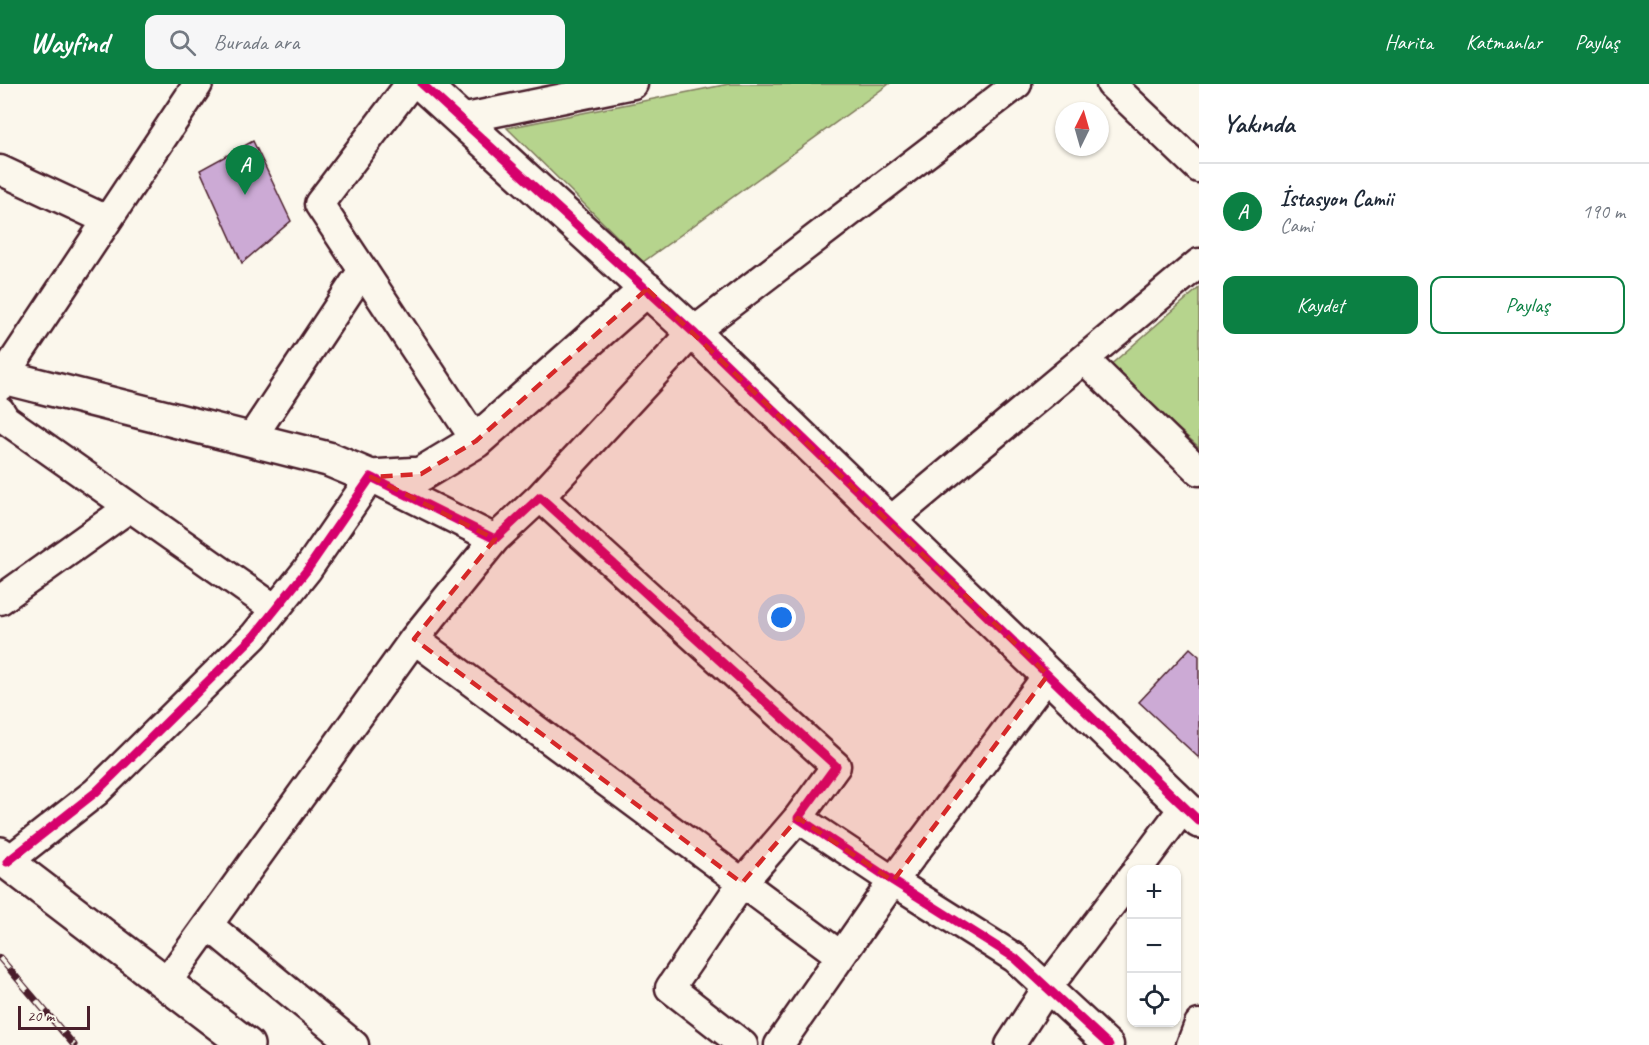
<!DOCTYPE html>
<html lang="tr">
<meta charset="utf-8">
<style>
:root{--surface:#fff;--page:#f6f6f7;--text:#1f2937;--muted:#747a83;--line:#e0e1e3;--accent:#0b8043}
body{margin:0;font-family:Caveat,sans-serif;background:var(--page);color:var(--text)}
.controls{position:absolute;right:18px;bottom:18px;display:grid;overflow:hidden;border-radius:12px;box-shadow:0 2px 4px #0004}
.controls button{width:54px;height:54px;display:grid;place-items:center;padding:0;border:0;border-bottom:2px solid var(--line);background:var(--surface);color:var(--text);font:30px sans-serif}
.compass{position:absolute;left:1055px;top:18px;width:54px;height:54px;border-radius:50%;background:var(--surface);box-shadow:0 2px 4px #0004;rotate:5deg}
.scale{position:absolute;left:18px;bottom:15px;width:72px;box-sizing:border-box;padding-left:6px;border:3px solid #4a1f2b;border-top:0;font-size:16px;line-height:21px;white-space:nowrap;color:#4a1f2b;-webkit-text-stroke:4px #fbf7ec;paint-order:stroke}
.you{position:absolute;left:782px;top:534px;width:21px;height:21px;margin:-15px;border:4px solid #fff;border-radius:50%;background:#1a73e8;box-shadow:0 0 0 9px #1a73e833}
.badge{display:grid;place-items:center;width:39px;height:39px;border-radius:50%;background:var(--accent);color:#fff;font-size:20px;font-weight:700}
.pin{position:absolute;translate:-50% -50px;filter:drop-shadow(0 2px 3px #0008)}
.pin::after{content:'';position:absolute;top:32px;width:21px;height:18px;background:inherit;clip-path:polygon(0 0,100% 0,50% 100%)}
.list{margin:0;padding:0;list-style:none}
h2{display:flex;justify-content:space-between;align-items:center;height:78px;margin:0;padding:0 24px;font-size:26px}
h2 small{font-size:20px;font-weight:400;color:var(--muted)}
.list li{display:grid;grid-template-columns:39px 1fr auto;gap:18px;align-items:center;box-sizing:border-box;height:96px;padding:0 24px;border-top:2px solid var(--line)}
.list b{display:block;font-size:22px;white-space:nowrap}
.list p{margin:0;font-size:20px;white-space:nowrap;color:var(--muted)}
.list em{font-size:20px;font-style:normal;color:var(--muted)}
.actions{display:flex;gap:12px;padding:18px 24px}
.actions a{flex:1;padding:14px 0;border:2px solid var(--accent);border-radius:12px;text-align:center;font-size:21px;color:var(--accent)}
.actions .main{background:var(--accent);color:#fff}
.icon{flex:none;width:33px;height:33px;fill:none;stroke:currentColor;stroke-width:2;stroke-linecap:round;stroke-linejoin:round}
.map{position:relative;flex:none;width:1199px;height:961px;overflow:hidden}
header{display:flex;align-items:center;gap:36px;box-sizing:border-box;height:84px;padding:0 30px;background:var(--accent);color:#fff}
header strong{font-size:28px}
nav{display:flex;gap:33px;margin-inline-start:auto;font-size:21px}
.search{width:420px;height:54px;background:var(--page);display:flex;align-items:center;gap:15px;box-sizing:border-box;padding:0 21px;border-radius:12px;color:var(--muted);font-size:22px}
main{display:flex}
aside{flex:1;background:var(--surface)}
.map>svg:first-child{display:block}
.green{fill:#b6d48d;stroke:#807a5c;stroke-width:1.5}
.building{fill:#ccaad5;stroke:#4a1f2b;stroke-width:1.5}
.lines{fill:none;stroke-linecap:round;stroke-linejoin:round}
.street-casing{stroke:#4a1f2b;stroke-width:33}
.secondary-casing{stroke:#4a1f2b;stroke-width:38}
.street{stroke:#fbf7ec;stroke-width:28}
.secondary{stroke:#fbf7ec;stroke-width:33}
.rail-casing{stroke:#4a1f2b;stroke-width:7}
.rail{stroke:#fbf7ec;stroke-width:4.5;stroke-dasharray:14;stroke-linecap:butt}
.cycleway-casing{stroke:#fbf7ec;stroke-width:13}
.cycleway{stroke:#d6006c;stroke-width:9}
.marked{fill:#d62828;fill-opacity:0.2;stroke:#d62828;stroke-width:4.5;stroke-dasharray:12 8;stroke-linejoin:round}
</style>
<header>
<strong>Wayfind</strong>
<div class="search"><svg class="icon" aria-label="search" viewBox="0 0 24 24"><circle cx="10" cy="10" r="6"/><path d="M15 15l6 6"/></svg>Burada ara</div>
<nav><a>Harita</a><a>Katmanlar</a><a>Paylaş</a></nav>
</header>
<main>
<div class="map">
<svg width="1199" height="961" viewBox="0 0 1199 961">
<rect width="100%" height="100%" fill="#fbf7ec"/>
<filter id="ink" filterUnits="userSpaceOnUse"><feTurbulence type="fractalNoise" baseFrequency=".0167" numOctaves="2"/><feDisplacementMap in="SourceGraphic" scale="12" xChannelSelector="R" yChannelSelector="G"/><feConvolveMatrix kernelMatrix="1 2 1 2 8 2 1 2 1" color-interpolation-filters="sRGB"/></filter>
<g filter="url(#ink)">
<path class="green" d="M729,0H889L643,178L507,44Z
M1199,204V363L1108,283Z"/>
<path class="building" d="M253,57L291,137L242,179L200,86Z
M1190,564L1199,572V674L1139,618Z"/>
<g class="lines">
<g class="street-casing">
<path id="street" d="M410,0L319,120L476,357
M1111,0L1199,84
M461,35L633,0
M0,86L107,136
M1084,275L1199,387
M0,302L3,293L198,0
M0,327L5,335L275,525
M250,356L363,186
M540,413L693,248L1017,0
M889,438L1199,179
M0,516L130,423
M414,555L841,872
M7,778L96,708L254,552L307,486L371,393L495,455L540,413L836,682L798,734L893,797L1015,874L1109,961
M1137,786L1184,723
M208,841L354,961
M166,899L414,555L495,455
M743,961L670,904L742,799L798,734
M779,961L893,797L1048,591
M1010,961L1047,904L1132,793
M1191,961L1199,940"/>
</g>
<g class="secondary-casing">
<path id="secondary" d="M422,0L693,248L1199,737
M0,292L328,375L371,393L421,390L476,357L647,205
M0,770L7,778L247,961"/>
</g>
<use href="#street" class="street"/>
<use href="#secondary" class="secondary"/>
<g class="rail-casing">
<path id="rail" d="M0,874L74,961"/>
</g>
<use href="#rail" class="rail"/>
<g class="cycleway-casing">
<path id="cycleway" d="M422,0L693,248L1199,737
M7,778L96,708L254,552L307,486L371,393L495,455L540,413L836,682L798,734L893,797L1015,874L1109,961"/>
</g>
<use href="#cycleway" class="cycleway"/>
</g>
</g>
<path class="marked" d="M647,205L1048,591L893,797L798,734L742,799L414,555L495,455L371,393L421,390L476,357Z"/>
</svg>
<div class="controls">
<button>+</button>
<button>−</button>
<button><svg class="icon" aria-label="locate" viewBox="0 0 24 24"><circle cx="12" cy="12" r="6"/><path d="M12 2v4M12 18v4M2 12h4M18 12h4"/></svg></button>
</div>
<svg class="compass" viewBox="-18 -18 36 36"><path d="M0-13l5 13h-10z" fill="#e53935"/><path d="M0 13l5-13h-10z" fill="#747a83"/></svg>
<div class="scale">20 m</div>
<div class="you"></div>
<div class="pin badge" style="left:245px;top:111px">A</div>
</div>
<aside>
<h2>Yakında<small></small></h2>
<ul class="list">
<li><span class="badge">A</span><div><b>İstasyon Camii</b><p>Cami</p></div><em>190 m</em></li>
</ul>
<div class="actions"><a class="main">Kaydet</a><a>Paylaş</a></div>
</aside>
</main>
